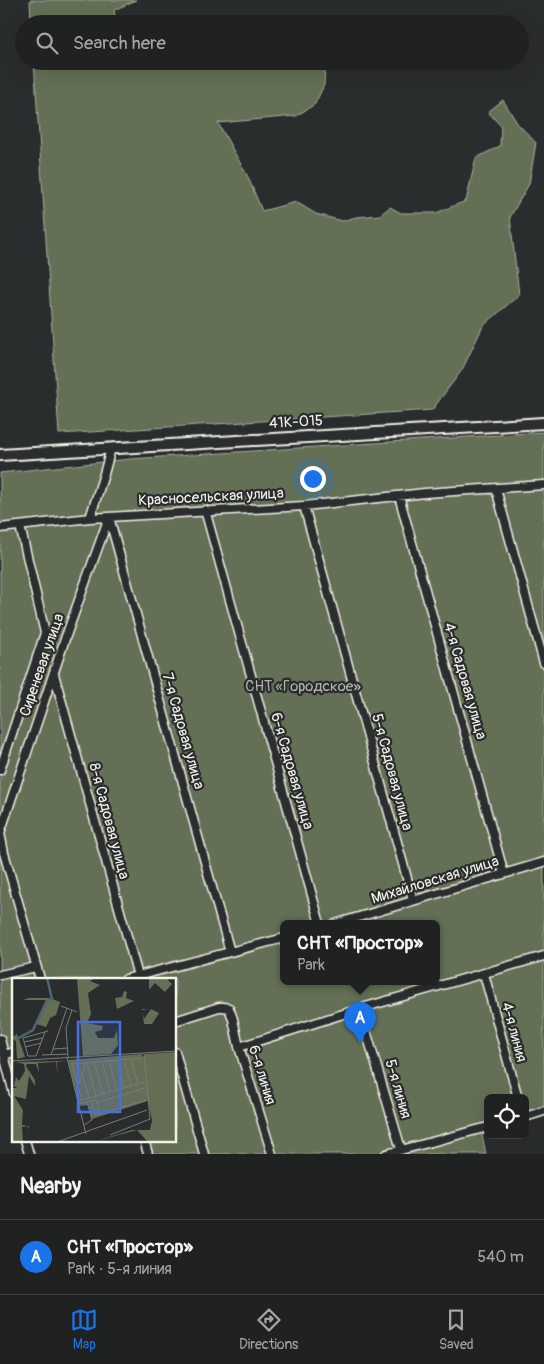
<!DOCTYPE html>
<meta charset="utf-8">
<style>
:root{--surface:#202222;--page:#2d2f2f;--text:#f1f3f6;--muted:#a2a4a5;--line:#3d3f40;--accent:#1a73e8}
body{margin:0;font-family:Pangolin,sans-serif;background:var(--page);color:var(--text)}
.controls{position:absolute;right:15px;bottom:15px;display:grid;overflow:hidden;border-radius:8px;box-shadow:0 5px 20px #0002}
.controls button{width:45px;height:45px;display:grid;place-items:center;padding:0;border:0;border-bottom:1px solid var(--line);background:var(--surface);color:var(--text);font:25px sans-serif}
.you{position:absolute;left:312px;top:478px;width:18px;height:18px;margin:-12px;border:4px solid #fff;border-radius:50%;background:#1a73e8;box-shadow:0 0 0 8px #1a73e833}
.badge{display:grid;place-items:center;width:32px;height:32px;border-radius:50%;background:var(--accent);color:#fff;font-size:16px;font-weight:700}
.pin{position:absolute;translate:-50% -41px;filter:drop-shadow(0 1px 2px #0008)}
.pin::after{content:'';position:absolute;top:26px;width:18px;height:15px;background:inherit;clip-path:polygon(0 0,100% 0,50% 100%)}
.popup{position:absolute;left:280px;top:920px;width:160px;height:65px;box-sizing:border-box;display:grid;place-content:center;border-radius:8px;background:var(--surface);filter:drop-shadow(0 1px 4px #0005);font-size:16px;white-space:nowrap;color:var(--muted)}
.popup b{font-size:19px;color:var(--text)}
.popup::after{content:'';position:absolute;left:50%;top:100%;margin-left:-10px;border:10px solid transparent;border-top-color:var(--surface)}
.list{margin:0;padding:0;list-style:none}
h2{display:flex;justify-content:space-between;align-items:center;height:65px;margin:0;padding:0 20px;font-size:21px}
h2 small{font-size:16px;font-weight:400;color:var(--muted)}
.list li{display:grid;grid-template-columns:32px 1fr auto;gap:15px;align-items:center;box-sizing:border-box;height:75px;padding:0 20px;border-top:1px solid var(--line)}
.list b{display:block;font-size:19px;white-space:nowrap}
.list p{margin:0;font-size:16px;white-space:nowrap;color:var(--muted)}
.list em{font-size:16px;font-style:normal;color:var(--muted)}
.icon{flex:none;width:28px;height:28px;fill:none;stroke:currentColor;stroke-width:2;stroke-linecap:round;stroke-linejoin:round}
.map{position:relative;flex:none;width:544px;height:1154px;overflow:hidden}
.search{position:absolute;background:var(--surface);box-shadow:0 5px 20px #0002;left:15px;right:15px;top:15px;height:55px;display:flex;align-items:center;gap:12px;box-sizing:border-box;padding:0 18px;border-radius:28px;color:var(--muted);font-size:19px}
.sheet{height:140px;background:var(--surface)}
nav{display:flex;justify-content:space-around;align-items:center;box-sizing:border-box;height:70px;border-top:1px solid var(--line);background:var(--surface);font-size:14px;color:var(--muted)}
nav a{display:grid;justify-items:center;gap:2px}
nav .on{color:var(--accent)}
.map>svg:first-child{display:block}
.green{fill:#646f56;stroke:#acb09f;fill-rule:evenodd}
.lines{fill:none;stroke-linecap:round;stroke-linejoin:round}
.minor-casing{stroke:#f4f1e8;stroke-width:11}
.secondary-casing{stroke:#f4f1e8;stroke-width:14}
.minor{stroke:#2a2d2e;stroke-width:8}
.secondary{stroke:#2a2d2e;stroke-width:10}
.labels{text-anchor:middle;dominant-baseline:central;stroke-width:4.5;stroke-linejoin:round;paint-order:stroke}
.street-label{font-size:15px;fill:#f4f1e8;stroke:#2a2d2e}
.park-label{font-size:15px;fill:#b3b6a6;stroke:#2a2d2e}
.inset-river{fill:none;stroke:#4e6472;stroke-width:2.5}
.inset-road{fill:none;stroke:#7b7b78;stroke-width:1}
.view{fill:#486fdb;fill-opacity:0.15;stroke:#486fdb;stroke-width:2.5}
.inset-edge{fill:none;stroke:#f4f1e8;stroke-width:2.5}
</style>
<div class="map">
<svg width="544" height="1154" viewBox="0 0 544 1154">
<rect width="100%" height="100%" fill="#2a2d2e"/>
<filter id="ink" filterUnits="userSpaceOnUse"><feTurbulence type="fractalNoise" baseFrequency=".02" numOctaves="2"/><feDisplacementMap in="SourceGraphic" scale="10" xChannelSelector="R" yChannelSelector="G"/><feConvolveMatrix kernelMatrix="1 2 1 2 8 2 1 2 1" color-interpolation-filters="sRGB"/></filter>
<g filter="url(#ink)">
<path class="green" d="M30,0H136L114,10L116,24H31Z
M34,61H322L325,68L324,85L315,104L296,116L218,123L248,177L262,211L296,202L316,214L342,221L356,217L380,215L390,207L401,213H436L466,201L476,158L500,146L501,126L488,112L503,100L517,123L536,143L529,184L510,217L519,295L483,326L462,370L432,410L59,434Z
M544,432V1116L525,1122V1098H488V1133L482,1135L486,1154H153L149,1140H175V979H14V1084L0,1038V473L130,459ZM284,924H436V982H284Z"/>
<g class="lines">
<g class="minor-casing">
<path id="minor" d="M496,489L544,663
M399,496L504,874
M304,506L413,900
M205,510L320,924
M109,517L230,952
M90,518L104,474L111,448
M0,528L90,518L304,506L425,493L544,485
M54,674L138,976
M0,770L45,633L20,526
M335,924L544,862
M484,974L518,1098
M0,975L36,967
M40,979L4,853L0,833L66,636L109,517
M126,979L284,938
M362,1008V1017L401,1149
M175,1021L219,1007H223L229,1008L233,1019L239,1047L272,1154
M0,1039L14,1094
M239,1047L362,1008L544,956
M175,1052L204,1154
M4,1055L14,1052
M525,1117L544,1111
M25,1140L29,1154
M144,1140L148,1154
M386,1154L488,1127"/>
</g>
<g class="secondary-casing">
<path id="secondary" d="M0,455L544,423"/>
</g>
<use href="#minor" class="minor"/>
<use href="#secondary" class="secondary"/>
</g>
</g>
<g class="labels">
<g class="street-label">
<text transform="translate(296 422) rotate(-3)">41К-015</text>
<text transform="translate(211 497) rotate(-3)">Красносельская улица</text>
<text transform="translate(42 665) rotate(-71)">Сиреневая улица</text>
<text transform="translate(465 681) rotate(74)">4-я Садовая улица</text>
<text transform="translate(183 731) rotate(74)">7-я Садовая улица</text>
<text transform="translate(292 771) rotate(74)">6-я Садовая улица</text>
<text transform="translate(392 772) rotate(75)">5-я Садовая улица</text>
<text transform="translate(109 821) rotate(75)">8-я Садовая улица</text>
<text transform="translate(435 880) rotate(-17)">Михайловская улица</text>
<text transform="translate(514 1032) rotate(75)">4-я линия</text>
<text transform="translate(262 1075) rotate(73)">6-я линия</text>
<text transform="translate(398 1089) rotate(74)">5-я линия</text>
</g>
<g class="park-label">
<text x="303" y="686">СНТ «Городское»</text>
</g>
</g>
<g transform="translate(12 978)">
<rect width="164" height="164" fill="#2a2d2e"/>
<path d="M65,0H83L78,3L88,7L76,15L79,36L75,45L91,48L90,52L83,54L86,60H102L105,52L106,67L99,76L71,78ZM154,0L160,6L153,14L143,5L137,12V1ZM112,13L115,14L114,20L122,23L105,31L103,20L110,19ZM17,20H38L48,24L44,37L38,40L34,49L24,46L35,22H11ZM130,31H136L130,32L132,41L139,31L147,35L140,46H132ZM5,56L13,79L5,81L4,63L0,60ZM164,74V164H136L125,152L81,164L120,152H138L140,142L136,123L80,141L76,127L67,128L56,82L130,76V79L134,76ZM54,83L45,84L46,98L44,84L26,85L27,95L24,86H15L14,88L23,102V108L17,98L14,121L2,118L11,132L10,147L17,148V152L16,148L10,149L11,164H0V106L1,110H5L2,108L4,99L7,103L13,93L12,86L4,84Z" fill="#646f56"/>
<path class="inset-river" d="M3,62L21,52L35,22L40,21L35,0"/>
<path class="inset-road" d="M49,28L65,34M33,54L24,78H16L11,60L36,53M12,64L31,60M13,69L29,65M41,71L56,70M30,77L56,76M39,77L55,30M56,79L54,50L60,32M55,80L74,156M112,81L119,108M119,81L126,106M97,82L105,112M104,82L112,110M0,83L164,73M90,83L98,114M82,84L91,116M75,85L84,118M70,96L77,120M65,105L60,86L130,80M69,119L66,109L74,84M65,120L70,122L133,104M79,123L83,137L134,122M84,125L133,110M66,126L84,122L88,136M72,147L80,142L75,124M98,157L138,141L132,75M45,164L135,132"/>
<path class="view" d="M66,44H108V134H66Z"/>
<rect width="164" height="164" class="inset-edge"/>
</g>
</svg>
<div class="controls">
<button><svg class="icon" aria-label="locate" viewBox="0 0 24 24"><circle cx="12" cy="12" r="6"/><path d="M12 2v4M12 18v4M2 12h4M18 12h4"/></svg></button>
</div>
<div class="you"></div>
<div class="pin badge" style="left:360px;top:1043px">A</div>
<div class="popup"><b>СНТ «Простор»</b>Park</div>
<div class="search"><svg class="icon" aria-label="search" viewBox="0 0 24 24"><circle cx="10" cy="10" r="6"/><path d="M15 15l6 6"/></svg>Search here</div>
</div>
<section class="sheet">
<h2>Nearby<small></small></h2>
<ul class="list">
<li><span class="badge">A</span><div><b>СНТ «Простор»</b><p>Park · 5-я линия</p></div><em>540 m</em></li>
</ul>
</section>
<nav>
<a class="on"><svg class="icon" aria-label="map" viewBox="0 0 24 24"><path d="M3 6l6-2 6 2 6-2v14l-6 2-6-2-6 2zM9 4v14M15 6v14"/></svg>Map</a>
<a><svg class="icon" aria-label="directions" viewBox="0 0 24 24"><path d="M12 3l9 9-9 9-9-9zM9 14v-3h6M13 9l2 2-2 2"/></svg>Directions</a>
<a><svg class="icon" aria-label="saved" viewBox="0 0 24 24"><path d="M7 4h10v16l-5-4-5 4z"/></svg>Saved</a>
</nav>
